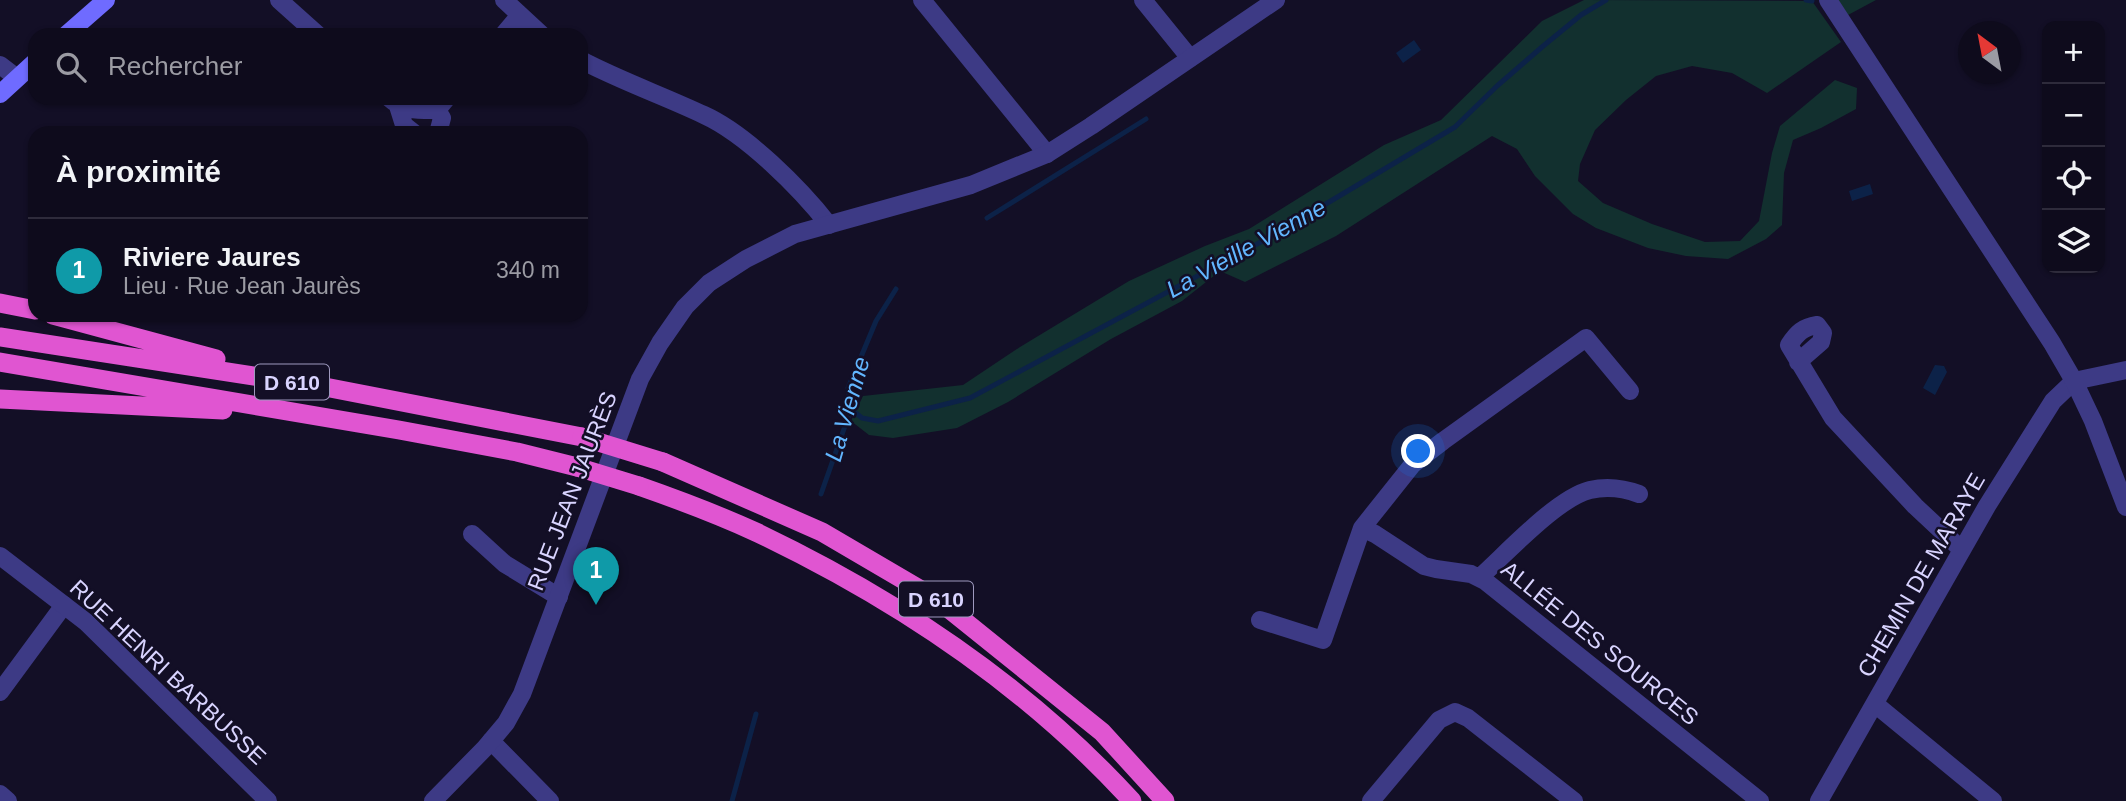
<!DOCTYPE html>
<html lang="fr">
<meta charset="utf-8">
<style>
:root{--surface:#0e0b1c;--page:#171425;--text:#f1f3f6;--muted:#9b9ba3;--line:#2e2b3b;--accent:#8c9099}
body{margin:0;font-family:Helvetica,sans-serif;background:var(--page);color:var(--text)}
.controls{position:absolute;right:21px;top:21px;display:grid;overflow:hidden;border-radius:14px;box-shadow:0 2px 5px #0004}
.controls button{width:63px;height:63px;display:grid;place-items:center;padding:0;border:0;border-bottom:2px solid var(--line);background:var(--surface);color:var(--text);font:35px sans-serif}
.compass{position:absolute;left:1958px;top:21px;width:63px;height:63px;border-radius:50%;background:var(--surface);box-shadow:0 2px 5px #0004;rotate:328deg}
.you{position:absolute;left:1419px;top:452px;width:24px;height:24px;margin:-18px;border:5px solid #fff;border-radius:50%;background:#1a73e8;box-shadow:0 0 0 10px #1a73e833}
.badge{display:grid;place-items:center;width:46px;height:46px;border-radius:50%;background:var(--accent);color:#fff;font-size:23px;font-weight:700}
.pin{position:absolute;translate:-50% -58px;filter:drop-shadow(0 2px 4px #0008)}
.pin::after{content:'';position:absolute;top:37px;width:24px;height:21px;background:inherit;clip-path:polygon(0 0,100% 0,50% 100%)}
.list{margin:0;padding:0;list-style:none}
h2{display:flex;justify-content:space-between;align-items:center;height:91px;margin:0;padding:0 28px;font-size:30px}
h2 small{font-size:23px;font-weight:400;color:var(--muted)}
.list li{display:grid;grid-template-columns:46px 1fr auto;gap:21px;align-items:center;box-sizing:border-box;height:105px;padding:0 28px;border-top:2px solid var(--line)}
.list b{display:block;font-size:26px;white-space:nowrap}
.list p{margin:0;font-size:23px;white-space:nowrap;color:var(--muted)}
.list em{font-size:23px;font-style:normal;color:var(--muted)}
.icon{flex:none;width:38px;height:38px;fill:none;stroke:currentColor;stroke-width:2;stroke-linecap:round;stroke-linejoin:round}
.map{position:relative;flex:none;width:2126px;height:801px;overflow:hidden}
.search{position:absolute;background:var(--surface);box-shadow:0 2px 5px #0004;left:28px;top:28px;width:560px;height:77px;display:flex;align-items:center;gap:18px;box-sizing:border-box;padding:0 24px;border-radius:21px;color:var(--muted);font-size:26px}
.panel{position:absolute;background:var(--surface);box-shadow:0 2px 5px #0004;left:28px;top:126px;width:560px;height:196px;border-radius:21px}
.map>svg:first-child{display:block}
.green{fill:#12302f}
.water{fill:#0c2248}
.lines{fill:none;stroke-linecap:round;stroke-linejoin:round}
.stream{stroke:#0c2248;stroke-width:5}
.minor{stroke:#3d3a85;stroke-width:18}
.tertiary{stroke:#3d3a85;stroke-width:18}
.secondary{stroke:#6f6bff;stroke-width:18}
.trunk{stroke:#e055d1;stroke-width:19}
.trunk-bridge{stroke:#e055d1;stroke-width:19}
.labels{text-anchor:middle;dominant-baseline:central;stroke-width:5;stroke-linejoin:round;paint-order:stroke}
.shield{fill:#130f26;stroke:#9e99be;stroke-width:2}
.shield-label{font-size:21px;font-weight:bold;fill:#d9d4ff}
.street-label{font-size:23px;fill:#d9d4ff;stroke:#130f26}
.water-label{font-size:24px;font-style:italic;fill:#62b6ff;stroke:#130f26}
</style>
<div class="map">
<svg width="2126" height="801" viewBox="0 0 2126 801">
<rect width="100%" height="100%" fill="#130f26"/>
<path class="green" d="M1584,0L1812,1L1841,42L1767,93L1732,73L1692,66L1656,76L1626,100L1595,130L1580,164L1578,181L1603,203L1652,224L1705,242L1740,241L1759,221L1772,153L1780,126L1835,80L1857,88L1856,109L1821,128L1793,140L1784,173L1782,225L1766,239L1728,259L1686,256L1648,248L1596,228L1573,214L1535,176L1517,149L1492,136L1336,236L1245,282L1220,271L1182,301L1111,339L1008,402L957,428L893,438L869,435L851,421L863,396L963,385L1020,347L1129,281L1205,246L1249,229L1384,145L1441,120L1542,21Z
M1838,0H1876L1848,15Z"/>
<path class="water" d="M1414,40L1421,50L1403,63L1396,53Z
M1870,184L1873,194L1852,201L1849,191Z
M1935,365L1944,366L1947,372L1935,395L1923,388Z"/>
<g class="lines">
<path class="stream" d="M1806,0L1812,1
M987,218L1146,119
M851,409L862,418L878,421L970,398L1272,236L1455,127L1497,86L1542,47L1581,15L1606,0
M821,494L851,409L848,388L876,321L896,289
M732,801L756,714"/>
<path class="minor" d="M279,0L318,35
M504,0L542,35
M922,0L1047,154
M1143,0L1190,58
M503,35L520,15
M581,60C621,81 664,96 704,115C746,134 800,188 829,225
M0,65L17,78
M389,98C403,111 418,110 437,110L447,98
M398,106L404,125L414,133
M437,110L442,118L438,133
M1798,362L1821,342L1823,333L1817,325C1803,327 1797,333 1789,345L1833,418L1915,506L1962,550
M1362,528L1375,534L1424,566L1436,569L1471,574L1485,581L1760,801
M472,534L505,564L559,597
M1479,578C1506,554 1557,498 1590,490C1607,486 1623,488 1639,494
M1260,620L1323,640L1362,528L1413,464L1443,441L1586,338L1630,391
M0,692L64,605
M1875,704L1993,801
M491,741L550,801
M0,794L8,801
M1371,801L1439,720L1455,712L1468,718L1574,801
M1819,801L1987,506L2053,401L2074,381"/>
<path class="tertiary" d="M1828,0L2052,343L2074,381L2093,421L2126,507
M2074,381L2126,370
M0,556L86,622L268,801
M433,801L485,748L506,723L522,694L640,379L660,343L685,307L709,283L746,259L795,234L971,185L1047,154L1091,126L1276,0"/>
<path class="secondary" d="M66,35L106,0
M0,94L35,62"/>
<path class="trunk" d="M0,303L35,310
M53,315L216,359
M0,337L325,387L582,437
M0,362L399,430L517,452L577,467
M0,399L223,410
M663,462L822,532L938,600L1102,732L1165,801
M639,486C679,500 719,515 758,533C896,599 1028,687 1132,801"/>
<path class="trunk-bridge" d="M582,437L663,462
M577,467L639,486"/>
</g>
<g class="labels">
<g class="shield">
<rect x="255" y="364.5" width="74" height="35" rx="5"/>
<rect x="899" y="581.5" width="74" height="35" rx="5"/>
</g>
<g class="shield-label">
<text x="292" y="382">D 610</text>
<text x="936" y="599">D 610</text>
</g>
<g class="street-label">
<text transform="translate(572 491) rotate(-69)">RUE JEAN JAURÈS</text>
<text transform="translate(1921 575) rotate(-60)">CHEMIN DE MARAYE</text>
<text transform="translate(1600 643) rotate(39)">ALLÉE DES SOURCES</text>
<text transform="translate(168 672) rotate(43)">RUE HENRI BARBUSSE</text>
</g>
<g class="water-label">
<text transform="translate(1246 248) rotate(-29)">La Vieille Vienne</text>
<text transform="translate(847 409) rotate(-74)">La Vienne</text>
</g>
</g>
</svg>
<div class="controls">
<button>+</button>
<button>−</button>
<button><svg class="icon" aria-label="locate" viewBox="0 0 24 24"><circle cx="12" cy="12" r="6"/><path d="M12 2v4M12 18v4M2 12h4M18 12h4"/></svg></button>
<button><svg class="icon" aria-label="layers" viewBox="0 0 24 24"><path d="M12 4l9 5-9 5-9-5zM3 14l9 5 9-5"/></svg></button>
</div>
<svg class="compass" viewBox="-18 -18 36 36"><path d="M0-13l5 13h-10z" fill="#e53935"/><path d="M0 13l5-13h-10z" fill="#9b9ba3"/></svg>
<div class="you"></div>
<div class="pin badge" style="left:596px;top:605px;background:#0f9aa8">1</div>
<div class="search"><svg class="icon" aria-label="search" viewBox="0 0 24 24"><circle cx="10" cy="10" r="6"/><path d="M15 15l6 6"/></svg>Rechercher</div>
<section class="panel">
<h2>À proximité<small></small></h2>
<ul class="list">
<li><span class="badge" style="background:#0f9aa8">1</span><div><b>Riviere Jaures</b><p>Lieu · Rue Jean Jaurès</p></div><em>340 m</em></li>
</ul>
</section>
</div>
